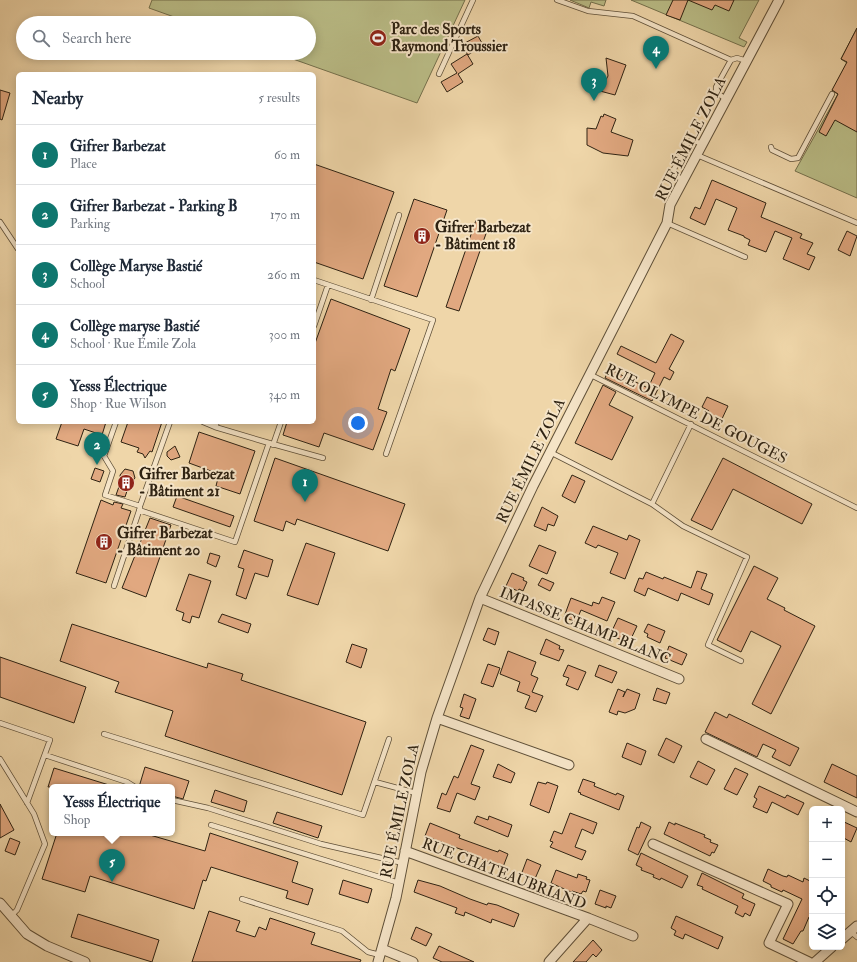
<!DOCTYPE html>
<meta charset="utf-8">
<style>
:root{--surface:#fff;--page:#f6f6f7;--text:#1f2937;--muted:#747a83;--line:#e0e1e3;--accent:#0f766e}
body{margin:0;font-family:"IM FELL Double Pica",serif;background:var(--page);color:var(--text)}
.controls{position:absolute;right:12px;bottom:12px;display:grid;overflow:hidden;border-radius:6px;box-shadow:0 2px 10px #0003}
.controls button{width:36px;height:36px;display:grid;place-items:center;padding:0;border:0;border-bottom:1px solid var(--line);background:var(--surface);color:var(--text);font:20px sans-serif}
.you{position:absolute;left:358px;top:423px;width:14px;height:14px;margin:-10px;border:3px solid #fff;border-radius:50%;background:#1a73e8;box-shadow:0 0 0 6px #1a73e833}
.badge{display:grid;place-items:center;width:26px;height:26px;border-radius:50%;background:var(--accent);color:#fff;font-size:13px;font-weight:700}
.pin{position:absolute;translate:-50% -33px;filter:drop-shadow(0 1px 2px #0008)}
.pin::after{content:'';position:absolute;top:21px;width:14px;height:12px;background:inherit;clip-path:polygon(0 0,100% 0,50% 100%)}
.popup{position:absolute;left:49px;top:784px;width:126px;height:52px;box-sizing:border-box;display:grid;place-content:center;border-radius:6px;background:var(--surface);filter:drop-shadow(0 1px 3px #0005);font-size:13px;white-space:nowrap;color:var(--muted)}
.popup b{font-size:15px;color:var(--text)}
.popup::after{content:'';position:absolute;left:50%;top:100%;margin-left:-8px;border:8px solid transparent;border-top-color:var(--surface)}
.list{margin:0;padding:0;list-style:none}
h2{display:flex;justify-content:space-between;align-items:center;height:52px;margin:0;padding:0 16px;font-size:17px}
h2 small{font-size:13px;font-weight:400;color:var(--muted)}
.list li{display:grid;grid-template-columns:26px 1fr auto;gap:12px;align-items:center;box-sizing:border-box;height:60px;padding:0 16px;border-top:1px solid var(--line)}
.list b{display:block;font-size:15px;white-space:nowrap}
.list p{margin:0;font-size:13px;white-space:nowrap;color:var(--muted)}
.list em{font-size:13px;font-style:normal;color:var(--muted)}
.icon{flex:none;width:22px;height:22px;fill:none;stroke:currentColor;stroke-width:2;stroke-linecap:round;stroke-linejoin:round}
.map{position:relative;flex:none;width:857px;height:962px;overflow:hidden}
.search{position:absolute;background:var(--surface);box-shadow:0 2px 10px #0003;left:16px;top:16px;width:300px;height:44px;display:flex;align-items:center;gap:10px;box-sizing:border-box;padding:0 14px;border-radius:22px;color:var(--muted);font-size:15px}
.panel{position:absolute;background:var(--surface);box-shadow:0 2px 10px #0003;left:16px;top:72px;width:300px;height:352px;border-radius:6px}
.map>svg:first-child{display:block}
.green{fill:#babd87;stroke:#74704c}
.building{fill:#e1a880;stroke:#2e2212}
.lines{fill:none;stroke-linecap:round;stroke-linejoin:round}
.lane-casing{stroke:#5e4f38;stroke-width:6}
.street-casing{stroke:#5e4f38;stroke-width:11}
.lane{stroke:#f5e4c7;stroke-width:4.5}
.street{stroke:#f5e4c7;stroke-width:9}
.labels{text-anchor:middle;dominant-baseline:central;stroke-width:4;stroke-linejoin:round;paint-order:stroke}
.poi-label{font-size:15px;font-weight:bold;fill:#2e2212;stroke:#f5e4c7;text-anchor:start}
.street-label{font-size:15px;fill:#2e2212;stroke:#f5e4c7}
</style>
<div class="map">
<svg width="857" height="962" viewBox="0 0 857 962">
<rect width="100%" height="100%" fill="#efd6a9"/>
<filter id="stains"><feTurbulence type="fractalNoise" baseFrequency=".005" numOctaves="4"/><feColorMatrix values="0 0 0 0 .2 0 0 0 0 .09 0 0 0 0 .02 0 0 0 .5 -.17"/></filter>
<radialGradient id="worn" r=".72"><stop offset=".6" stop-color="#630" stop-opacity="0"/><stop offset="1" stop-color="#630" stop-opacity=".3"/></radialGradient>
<path class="green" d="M152,0H465L417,103L276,53H309V23H191L149,8Z
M570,0H606L604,6L591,2L589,8Z
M631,0H759L739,38L747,42L744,47Z
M857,28V198L795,171L838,94L832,91L847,63L841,59Z"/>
<path class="building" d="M673,0H688L680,20L666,15Z
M688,0H734L729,11L715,5L712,10Z
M857,28V132L835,120L826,136L819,132L838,94L832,90L847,62L841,59Z
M478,36L483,45L468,55L461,45Z
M467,54L473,64L458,74L463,82L447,92L441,82L457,73L451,64Z
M606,58L626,65L615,95L600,91L608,76Z
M0,90L10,93L2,120L0,119Z
M604,114L616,119L611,132L633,140L628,156L603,153L587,145V128L596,129L601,116L603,117Z
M314,164L394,192L363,279L314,262Z
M712,180L766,203L761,217L802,234L800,238L813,243L807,254L815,257L809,270L783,259L792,238L775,231L766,252L748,245L750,240L744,237V236L728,230L737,208L716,199L705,225L690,218L695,207L700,209Z
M414,199L447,210L417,297L384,286Z
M476,220L489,225L459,311L446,307Z
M847,231L857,236L850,256L838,250Z
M331,299L410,329L395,371L391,369L378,409L387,412L373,450L324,433L319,447L283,435L287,422H314V346Z
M671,334L684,341L669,369L674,372L670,380L664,377L652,401L605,378L609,369L648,388L655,373L617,354L621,346L656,363Z
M603,385L616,392L609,405L633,417L612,460L575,443Z
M707,397L728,406L721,421L707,414L709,411L702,407Z
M62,422H106L102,435L84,429L78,446L56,439Z
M128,422H162L152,452L150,451L145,458L143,454L137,452L139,448L121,442Z
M199,432L255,451L240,494L216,486L219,474L189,463Z
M175,446L180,457L171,460L167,456V452Z
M275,458L405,504L388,551L297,519L295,525L286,521L283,531L254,521Z
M723,458L812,504L802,524L733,489L712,530L691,520Z
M95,468L104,471L100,482L91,479Z
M125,469L133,471L135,478L129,485L125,497L116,495L121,481L120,475Z
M572,475L585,481L575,503L562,496Z
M177,496L234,516L230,527L173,507Z
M101,500L113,505L114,502L123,504L121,508L131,511L106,583L76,573Z
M542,507L558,516L554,526L548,524L546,531L534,526Z
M150,518L171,525L146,597L122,588Z
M593,526L627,540L629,535L640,540L625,579L610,573L618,553L598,545L596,548L585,543Z
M306,543L335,553L318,605L287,595Z
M539,545L556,552L547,574L529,566Z
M244,550L273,560L268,577L255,573L246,599L236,595L244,569L238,567Z
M210,553L220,556L216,567L207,563Z
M754,566L778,578L767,599L785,608L784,610L815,626L771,714L752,704L781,646L751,631L741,652L717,640Z
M697,571L707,574L701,589L713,594L709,605L681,593L678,601L650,589L648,588L645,596L634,591L639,578L643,579L646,572L663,579L664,577L691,588Z
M512,573L524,578L523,580L527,582L523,591L519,589L518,591L506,586Z
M189,574L211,581L199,618L192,616L190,623L182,620L184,613L176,610Z
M542,578L554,583L550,591L538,585Z
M602,597L615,602L607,621L581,610L576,622L564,617L571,598L592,606L593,602L599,604Z
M222,614L251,624L248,633L218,622Z
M618,618L637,626L629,643L610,635Z
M72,624L207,668L208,663L243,674L241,680L366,722L342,795L165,736L173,711L115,692L119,682L60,661Z
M648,624L665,631L660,643L647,637L648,634L644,632Z
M488,628L499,632L495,645L483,640Z
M546,639L560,646L559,649L564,650L559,661L540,654Z
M352,644L367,649L361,668L346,662Z
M669,646L687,654L682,665L665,658Z
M508,651L536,662L531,675L538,678L532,692L543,696L536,712L525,708L530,696L517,691L520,682L500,674Z
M0,657L86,687L74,723L0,697Z
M488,664L500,668L493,687L481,683Z
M568,665L586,672L578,690L566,685L569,678L563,676Z
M599,665L617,672L612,683L595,676Z
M657,688L670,693L666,704L653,700Z
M618,689L625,692L623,697L627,689L640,694L635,709L625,713L618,711L617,715L609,712Z
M464,694L476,699L469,719L460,716L463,708L460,707Z
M715,712L727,718L729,714L799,748L790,766L772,757L776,750L763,744L757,757L705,732Z
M666,738L682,746L674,763L658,755Z
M627,743L646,751L641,765L622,757Z
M471,745L484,750L471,784L480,787L475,800L457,793L450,812L437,808L442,793L446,795L454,776L458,778Z
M698,761L715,770L707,785L690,777Z
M498,764L515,773L511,783L493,777Z
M832,764L857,776V798L824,782Z
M145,767L189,781L183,799L172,796V787H139Z
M54,768L109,785V787H48Z
M735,768L748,774L737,795L724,789Z
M583,779L595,783L594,786L616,795L617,793L624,796L619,810L580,794L581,793L578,792Z
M538,782L546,784L547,782L558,786L549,813L530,805Z
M759,786L785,798L787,795L804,803L798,815L772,802L767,813L753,807L757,799L754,797Z
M215,790L247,801L244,812L211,802Z
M0,804L14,830L0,838Z
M277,812L322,826L318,838L273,823Z
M570,813L597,823L593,834L582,829L575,847L586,851L582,860L550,847L553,842L550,841L554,831L562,834Z
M477,816L488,820L489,816L512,825L508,837L474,823Z
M842,821L857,828L851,842L842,837Z
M641,822L651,827L638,855L628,850L637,827L639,828Z
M669,822L675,825V823L705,835L704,837L711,840L710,842L718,845L714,853L712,852L710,856L664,834Z
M430,823L460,835L459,838L492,850L498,852L499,850L508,854L503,867L468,854V852L425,836Z
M57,833H143L205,851L210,833L298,862L292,882L313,889L308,905L286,898L288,891L211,867L206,881L203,880L194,909L90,876L85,892L42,879Z
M10,838L20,842L15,855L5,851Z
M641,853L688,876L682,888L661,878L660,880L653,877L654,875L641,870L642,868L636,865Z
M527,859L541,865L534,881L521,875Z
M768,869L783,876L787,877L788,875L803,882L804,878L812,882V919L809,917L803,931H801L793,944L783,939L802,899L783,890L782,892L771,887V885L763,881Z
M556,870L577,878L578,874L587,877L586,879L590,880L586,892L583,891L581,894L572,891L571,892L551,883Z
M702,873L744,894L742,898L755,904L750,916L745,913L743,917L735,913L738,906L702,889L703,887L697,885Z
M343,880L372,889L368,903L339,894Z
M418,880L440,886L470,899L487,905L488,903L497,905L519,914L514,927L492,919L491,923L465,912L464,916L455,913L457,908L414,892Z
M600,890L616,896L611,908L606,906V908L595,904Z
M209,911L240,921L236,931L255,937L259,927L266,930L270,918L315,933L311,944L361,960L360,962H192Z
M78,914L159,940L152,962L71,937Z
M676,916L723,937L718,949L685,934L683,939L674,935L676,931L671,928Z
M416,927L432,934L426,946L411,939Z
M593,940L602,950L596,957L593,954L586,962H573Z
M439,946L454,953L474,962H442L433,958Z"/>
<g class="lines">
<g class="lane-casing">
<path id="lane" d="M557,0L588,11L633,16L731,60
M439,74L473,0
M727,100L716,92V87L731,60L737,58L747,61
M771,147L772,150L791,159L798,158L832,94
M697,155L857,223
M684,180L676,176L674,169L688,142L692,140L702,144
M0,222L18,249
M667,223L745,257
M314,280L433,320L386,454
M371,300L399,215
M314,326L328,285
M589,374L857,508
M116,422L104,456L113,471L105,495L140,506L170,422
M203,422L215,427L217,422
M269,443L323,458
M273,445L281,422
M550,452L652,504L691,424
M652,504L683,526L747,557L708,645L741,661
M139,510L235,542L269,443L215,427
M114,586L140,508
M0,723L50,740L27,803
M104,734L363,815L389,739
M45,755L127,782L135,787
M0,759L34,814L45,844L17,910L11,916
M375,782L416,793
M172,800L208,808L321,844L403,863
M211,825L399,883
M242,899L342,931L368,952L380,955
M851,932L857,937"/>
</g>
<g class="street-casing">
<path id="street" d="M480,598L679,679
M437,718L569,765
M706,739L857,812
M653,844L788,904L769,943L809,962
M405,851L588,918L549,962
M0,903L27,934L47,946L85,962
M588,918L633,936
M842,939L857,926
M382,949L413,962
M378,962L396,898L421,772L437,718L480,598L533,486L667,223L670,205L779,0
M815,962L832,947"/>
</g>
<use href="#lane" class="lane"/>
<use href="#street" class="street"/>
</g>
<defs>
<g id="stadium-disc" transform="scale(0.9)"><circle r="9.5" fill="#8f2418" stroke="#f5e4c7"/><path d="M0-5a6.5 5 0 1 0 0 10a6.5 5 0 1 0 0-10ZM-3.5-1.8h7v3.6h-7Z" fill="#fff"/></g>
<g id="building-disc" transform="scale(0.9)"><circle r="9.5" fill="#8f2418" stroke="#f5e4c7"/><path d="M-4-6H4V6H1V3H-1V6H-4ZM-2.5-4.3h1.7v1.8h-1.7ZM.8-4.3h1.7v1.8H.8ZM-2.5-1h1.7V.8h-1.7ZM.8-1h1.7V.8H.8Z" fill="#fff"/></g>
</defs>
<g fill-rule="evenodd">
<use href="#stadium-disc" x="378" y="38"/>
<use href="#building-disc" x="422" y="236"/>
<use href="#building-disc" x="126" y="483"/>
<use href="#building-disc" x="104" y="542"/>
</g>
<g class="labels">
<g class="poi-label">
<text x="391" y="29">Parc des Sports<tspan x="391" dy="17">Raymond Troussier</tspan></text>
<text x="435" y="227">Gifrer Barbezat<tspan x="435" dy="17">- Bâtiment 18</tspan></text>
<text x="139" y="474">Gifrer Barbezat<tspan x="139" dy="17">- Bâtiment 21</tspan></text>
<text x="117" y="533">Gifrer Barbezat<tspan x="117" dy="17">- Bâtiment 20</tspan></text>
</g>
<g class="street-label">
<text transform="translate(691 139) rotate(-63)">RUE ÉMILE ZOLA</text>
<text transform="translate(696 414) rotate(27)">RUE OLYMPE DE GOUGES</text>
<text transform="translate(531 461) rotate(-64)">RUE ÉMILE ZOLA</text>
<text transform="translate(585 626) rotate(22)">IMPASSE CHAMP BLANC</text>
<text transform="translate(400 811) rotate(-78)">RUE ÉMILE ZOLA</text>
<text transform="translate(504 874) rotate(21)">RUE CHATEAUBRIAND</text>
</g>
</g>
<rect width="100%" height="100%" filter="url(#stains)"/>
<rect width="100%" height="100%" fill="url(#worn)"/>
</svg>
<div class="controls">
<button>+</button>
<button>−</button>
<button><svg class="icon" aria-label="locate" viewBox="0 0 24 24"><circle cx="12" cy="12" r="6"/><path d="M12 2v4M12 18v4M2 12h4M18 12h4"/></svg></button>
<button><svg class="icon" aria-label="layers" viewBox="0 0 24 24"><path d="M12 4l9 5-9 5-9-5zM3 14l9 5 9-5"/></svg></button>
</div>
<div class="you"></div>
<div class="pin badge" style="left:305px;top:502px">1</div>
<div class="pin badge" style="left:97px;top:465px">2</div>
<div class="pin badge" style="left:594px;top:101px">3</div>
<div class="pin badge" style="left:656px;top:69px">4</div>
<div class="pin badge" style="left:112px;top:882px">5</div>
<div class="popup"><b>Yesss Électrique</b>Shop</div>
<div class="search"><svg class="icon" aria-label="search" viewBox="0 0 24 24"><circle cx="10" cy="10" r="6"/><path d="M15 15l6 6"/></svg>Search here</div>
<section class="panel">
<h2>Nearby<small>5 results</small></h2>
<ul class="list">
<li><span class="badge">1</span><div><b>Gifrer Barbezat</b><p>Place</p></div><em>60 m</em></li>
<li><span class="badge">2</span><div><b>Gifrer Barbezat - Parking B</b><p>Parking</p></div><em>170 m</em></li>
<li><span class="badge">3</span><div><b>Collège Maryse Bastié</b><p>School</p></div><em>260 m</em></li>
<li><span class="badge">4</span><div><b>Collège maryse Bastié</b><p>School · Rue Émile Zola</p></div><em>300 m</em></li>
<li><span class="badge">5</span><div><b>Yesss Électrique</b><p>Shop · Rue Wilson</p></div><em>340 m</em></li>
</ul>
</section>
</div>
